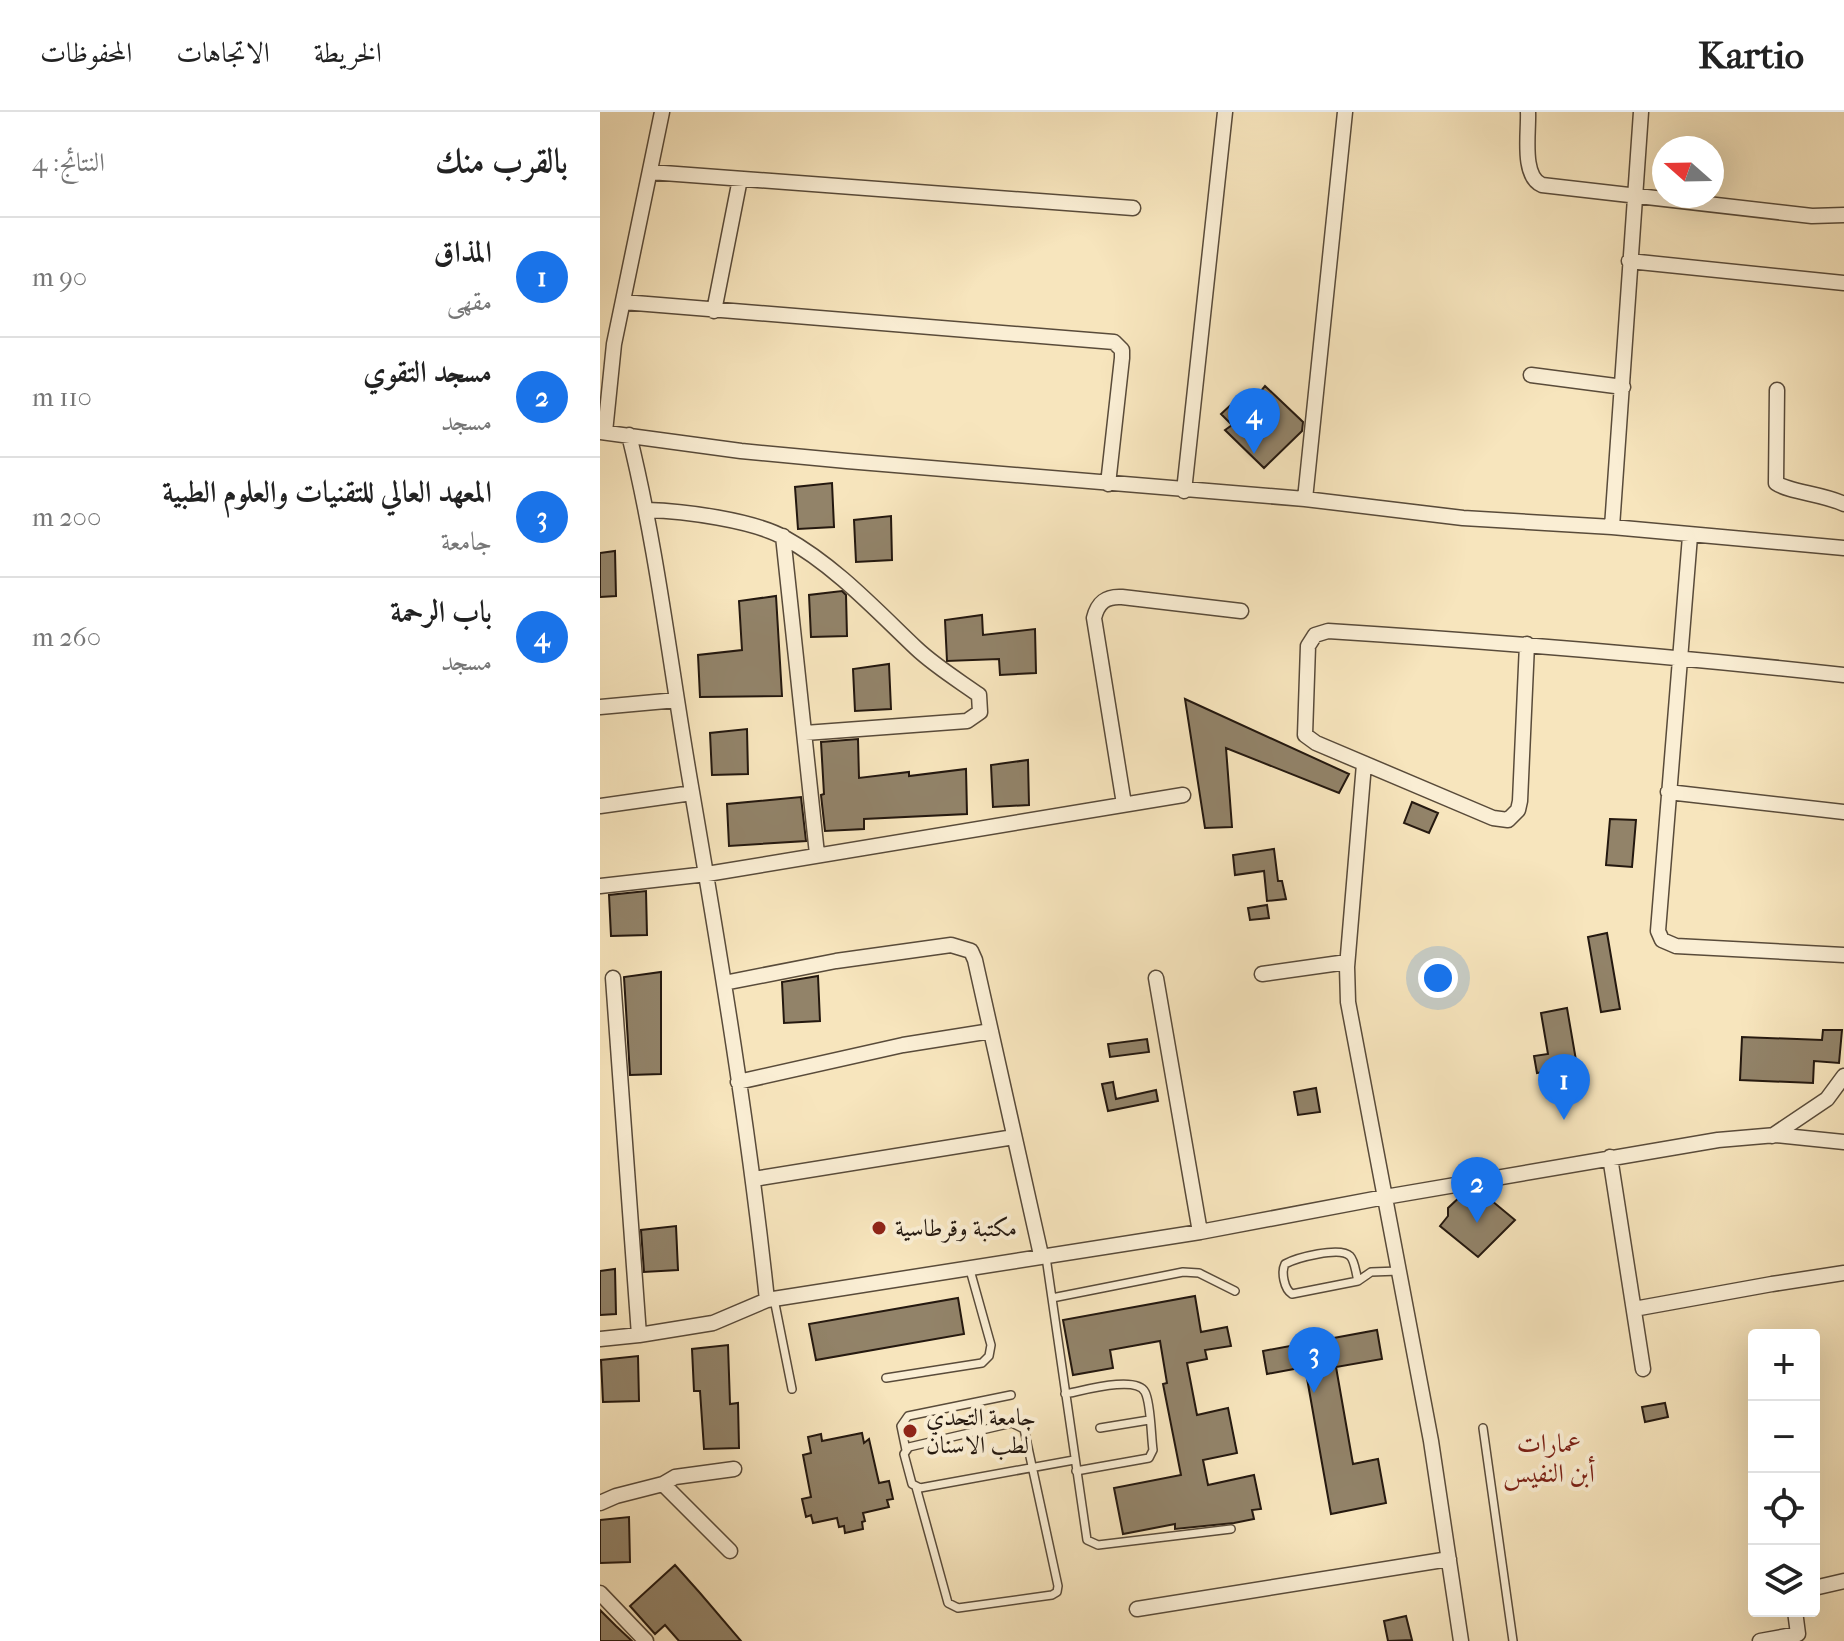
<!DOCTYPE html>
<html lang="ar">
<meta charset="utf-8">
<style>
:root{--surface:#fff;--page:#f6f6f6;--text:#222;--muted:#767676;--line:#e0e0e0;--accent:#1a73e8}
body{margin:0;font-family:"IM FELL French Canon",Amiri,serif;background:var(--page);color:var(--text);direction:rtl}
.controls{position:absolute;right:24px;bottom:24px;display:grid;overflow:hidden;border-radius:8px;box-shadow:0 8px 32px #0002}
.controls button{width:72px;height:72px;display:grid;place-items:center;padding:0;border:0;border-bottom:2px solid var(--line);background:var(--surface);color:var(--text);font:40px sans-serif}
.compass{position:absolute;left:1052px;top:24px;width:72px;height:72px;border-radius:50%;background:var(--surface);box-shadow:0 8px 32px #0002;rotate:290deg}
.you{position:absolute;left:838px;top:866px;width:28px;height:28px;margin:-20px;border:6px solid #fff;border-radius:50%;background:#1a73e8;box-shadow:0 0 0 12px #1a73e833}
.badge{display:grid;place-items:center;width:52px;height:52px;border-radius:50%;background:var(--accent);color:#fff;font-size:26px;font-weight:700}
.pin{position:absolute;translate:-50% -66px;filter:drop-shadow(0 2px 4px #0008)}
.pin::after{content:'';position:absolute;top:42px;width:28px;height:24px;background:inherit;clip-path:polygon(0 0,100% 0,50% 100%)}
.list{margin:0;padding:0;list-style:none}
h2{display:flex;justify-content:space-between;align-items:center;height:104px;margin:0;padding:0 32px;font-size:34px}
h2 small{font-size:26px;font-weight:400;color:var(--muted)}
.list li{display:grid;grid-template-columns:52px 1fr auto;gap:24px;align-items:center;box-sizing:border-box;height:120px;padding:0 32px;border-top:2px solid var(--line)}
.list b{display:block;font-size:30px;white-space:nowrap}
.list p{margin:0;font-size:26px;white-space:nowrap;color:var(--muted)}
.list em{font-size:26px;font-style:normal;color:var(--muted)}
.icon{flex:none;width:44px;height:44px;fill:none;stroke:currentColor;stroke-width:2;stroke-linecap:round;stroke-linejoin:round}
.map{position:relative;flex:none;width:1244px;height:1529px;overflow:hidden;direction:ltr}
header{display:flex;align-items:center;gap:48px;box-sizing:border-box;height:112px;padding:0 40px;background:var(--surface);border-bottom:2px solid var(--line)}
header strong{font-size:38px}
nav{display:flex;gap:44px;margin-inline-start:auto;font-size:28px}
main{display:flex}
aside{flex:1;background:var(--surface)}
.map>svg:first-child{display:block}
.building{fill:#928369;stroke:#24180f;stroke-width:2}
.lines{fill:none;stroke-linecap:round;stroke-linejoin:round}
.service-casing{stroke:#594b3a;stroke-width:10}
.minor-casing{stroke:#594b3a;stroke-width:17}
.service{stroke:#faeed4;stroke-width:7}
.minor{stroke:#faeed4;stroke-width:14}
.poi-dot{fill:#8f2418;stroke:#faeed4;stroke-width:3}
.labels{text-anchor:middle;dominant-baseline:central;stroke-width:8;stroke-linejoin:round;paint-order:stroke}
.poi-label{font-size:24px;fill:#24180f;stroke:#faeed4;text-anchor:start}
.neighbourhood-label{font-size:26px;fill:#7a1f14;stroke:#faeed4}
</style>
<header>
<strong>Kartio</strong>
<nav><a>الخريطة</a><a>الاتجاهات</a><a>المحفوظات</a></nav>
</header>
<main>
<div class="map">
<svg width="1244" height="1529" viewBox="0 0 1244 1529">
<rect width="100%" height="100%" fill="#f7e5bd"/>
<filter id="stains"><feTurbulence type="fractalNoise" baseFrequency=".0025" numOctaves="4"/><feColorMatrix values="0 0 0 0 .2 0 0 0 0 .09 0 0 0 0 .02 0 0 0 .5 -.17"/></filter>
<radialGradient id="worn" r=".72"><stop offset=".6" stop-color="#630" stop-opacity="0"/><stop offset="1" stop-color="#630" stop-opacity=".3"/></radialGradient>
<path class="building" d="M665,274L703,310L702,319L664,356L625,318L632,313L621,302L634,290L643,301Z
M232,371L234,415L198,417L195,375Z
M291,404L292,448L256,450L254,408Z
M15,439L16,484L0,485V441Z
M242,479L246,483L247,524L211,525L209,483Z
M176,484L182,584L100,585L98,543L142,538L139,489Z
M382,503L383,523L435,517L436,561L400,563L399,547L347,549L345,508Z
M289,552L291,597L255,599L253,557Z
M585,587L749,662L739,681L626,636L632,715L605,716Z
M147,617L148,662L112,663L110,621Z
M258,627L259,666L309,660V664L366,657L367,702L264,707V717L225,719L221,683L224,682L221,630Z
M428,648L429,693L393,695L391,653Z
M201,685L206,729L129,734L127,692Z
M812,690L838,701L829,721L804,711Z
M1010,707L1036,708L1032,755L1006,753Z
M674,737L678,769H682L686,787L667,789L664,759L635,763L633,743Z
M46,779L47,823L11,824L9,783Z
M667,793L669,806L650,808L648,796Z
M1007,821L1020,897L1001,900L988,825Z
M61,860V962L30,963L24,865Z
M218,864L220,909L184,911L182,870Z
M967,896L977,954L937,961L934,944L948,942L941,901Z
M1223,918H1242L1239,951L1214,949L1213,971L1140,968L1142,925L1222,928Z
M547,927L549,940L510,945L508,932Z
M513,970L516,987L556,978L558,989L508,999L502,972Z
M716,976L720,1000L698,1003L694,980Z
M880,1079L915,1108L878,1145L840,1114L848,1104V1096L863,1082Z
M76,1114L78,1158L44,1160L41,1118Z
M15,1157L16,1202L0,1203V1159Z
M595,1184L601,1220L627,1215L631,1234L605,1238L607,1247L587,1251L597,1303L628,1296L637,1341L603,1348L608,1373L654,1363L661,1397L652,1398L654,1407L634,1411L575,1417V1412L523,1422L514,1376L581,1363L563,1272L567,1271L560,1229L510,1238L513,1256L473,1263L463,1208Z
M358,1186L364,1222L216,1248L209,1212Z
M777,1218L782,1247L736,1255L753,1352L778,1347L786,1391L731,1402L705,1255L667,1262L663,1239Z
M128,1233L130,1292L138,1291L139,1336L104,1337L100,1279H94L92,1237Z
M38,1244L39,1289L3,1290L1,1248Z
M1065,1291L1068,1305L1045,1310L1042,1295Z
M262,1321L264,1331L269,1327L279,1371L289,1369L293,1387L287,1388L289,1395L263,1401L265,1409L262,1410L263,1417L245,1421L244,1414L239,1415L237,1406L213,1411L211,1403L206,1405L202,1387L211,1385L203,1343L211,1341L208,1325L221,1322L222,1329Z
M29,1405L30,1450L0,1451V1408Z
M75,1453L100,1481L141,1529H79L65,1513L55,1522L30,1494Z
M0,1498L16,1514L32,1529H0Z
M806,1504L812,1528L788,1529L784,1509Z"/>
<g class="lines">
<g class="service-casing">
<path id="service" d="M446,1145L487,1428L498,1433L631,1417
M758,1169C756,1162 755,1149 750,1144C740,1134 696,1146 685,1152C681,1160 684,1177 692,1182L758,1169L771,1160L799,1159
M452,1186L583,1160L599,1161L635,1179
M174,1187L192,1277
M286,1266L382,1251L389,1244L391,1233L370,1158
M465,1282C482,1279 536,1263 545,1280C551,1291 551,1324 553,1338L549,1346L476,1359
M500,1316L549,1308
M883,1316L913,1529
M306,1338L301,1314L308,1304L411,1283
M316,1375L348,1491L358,1496L452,1483L457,1480L458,1474L424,1317L412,1311L309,1335L304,1342L312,1372L320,1376L474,1348"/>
</g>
<g class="minor-casing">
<path id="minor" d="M928,0C929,20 921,64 942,73L1212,104L1244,103
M50,60L533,96
M1029,149L1244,171
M23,190L514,230L522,238V246L508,372
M114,199L140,67
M931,263L1023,275
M1177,278L1176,371C1189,380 1224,382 1244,392
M0,320L141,339L247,349L705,387L863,406L1012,415L1244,436
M5,320L14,232L62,0
M29,323C58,440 71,561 92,680C121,849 149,1018 167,1188
M584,379L625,0
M705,387L745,0
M47,398C84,399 153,408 185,426C234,453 275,497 316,536C335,554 358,568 379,583L380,600L367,609L205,621
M1012,415L1041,0
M183,424L217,742
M1090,424L1058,819L1062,828L1076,834L1244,843
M927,532L920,689L918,698L908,708L893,706L716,631L705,623L708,534L715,523L728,519C900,530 1072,544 1244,563
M0,595L77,588
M764,652L747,855L748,890L831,1329L861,1529
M1068,680L1244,700
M524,692L494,506C498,490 506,484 522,485L641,499
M0,694L92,681
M0,774L107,762L583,683
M662,862L747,850
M13,866L39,1223
M556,866L600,1120
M124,871L236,849L351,833L371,839L375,848L441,1143
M138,970L303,933L391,919
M1172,1024L1227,987L1244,964
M1010,1045L1043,1257
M154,1067L414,1025
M1034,1197L1172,1172L1244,1161
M0,1227L39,1223L113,1211L167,1188L600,1120L785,1085L1118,1028L1176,1023L1244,1030
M63,1372L130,1439
M0,1391L16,1384L63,1372L75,1365L134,1357
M1214,1476L1244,1469
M0,1481L46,1529
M537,1497L849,1447
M1160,1529L1198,1522L1195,1499"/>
</g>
<use href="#service" class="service"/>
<use href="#minor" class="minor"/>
</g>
<g class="poi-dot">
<circle cx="279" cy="1116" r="8"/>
<circle cx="310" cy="1319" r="8"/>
</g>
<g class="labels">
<g class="poi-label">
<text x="295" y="1116">مكتبة وقرطاسية</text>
<text x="326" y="1305">جامعة التحدي<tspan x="326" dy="28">لطب الاسنان</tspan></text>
</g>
<g class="neighbourhood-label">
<text x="949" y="1331">عمارات<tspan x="949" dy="30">أبن النفيس</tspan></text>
</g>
</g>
<rect width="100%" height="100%" filter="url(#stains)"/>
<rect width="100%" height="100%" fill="url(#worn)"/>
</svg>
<div class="controls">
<button>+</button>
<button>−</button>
<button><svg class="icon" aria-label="locate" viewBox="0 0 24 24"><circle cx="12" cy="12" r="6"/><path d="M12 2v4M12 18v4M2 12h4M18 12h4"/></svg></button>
<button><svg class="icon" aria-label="layers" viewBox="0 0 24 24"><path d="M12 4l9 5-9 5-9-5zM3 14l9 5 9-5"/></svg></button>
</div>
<svg class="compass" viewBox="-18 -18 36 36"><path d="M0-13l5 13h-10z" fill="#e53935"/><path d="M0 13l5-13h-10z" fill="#767676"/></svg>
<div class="you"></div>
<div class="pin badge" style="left:964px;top:1008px">1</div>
<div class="pin badge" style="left:877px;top:1111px">2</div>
<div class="pin badge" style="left:714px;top:1281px">3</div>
<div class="pin badge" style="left:654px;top:342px">4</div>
</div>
<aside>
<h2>بالقرب منك<small>النتائج: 4</small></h2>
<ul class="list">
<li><span class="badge">1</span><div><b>المذاق</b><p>مقهى</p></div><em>90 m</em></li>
<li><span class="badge">2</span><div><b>مسجد التقوي</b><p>مسجد</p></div><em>110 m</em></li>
<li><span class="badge">3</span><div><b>المعهد العالي للتقنيات والعلوم الطبية</b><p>جامعة</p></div><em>200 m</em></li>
<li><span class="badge">4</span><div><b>باب الرحمة</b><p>مسجد</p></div><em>260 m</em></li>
</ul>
</aside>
</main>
